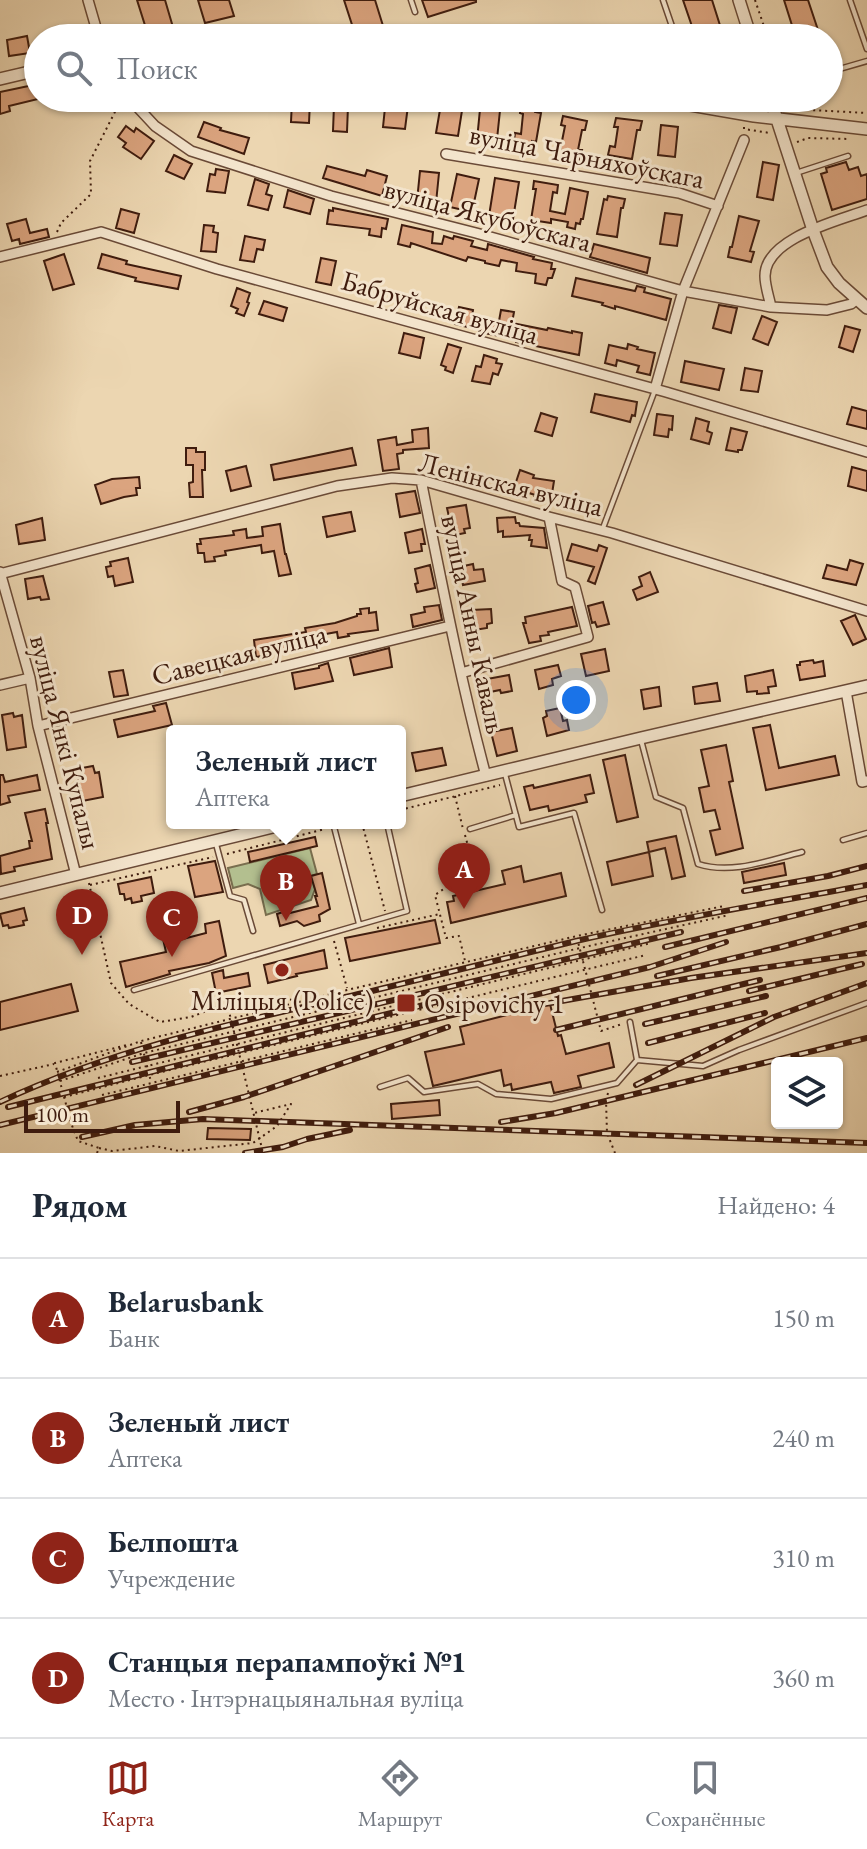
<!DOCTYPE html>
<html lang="ru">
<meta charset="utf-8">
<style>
:root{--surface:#fff;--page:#f2f2f3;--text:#1f2937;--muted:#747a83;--line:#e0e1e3;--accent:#8f2418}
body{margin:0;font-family:"EB Garamond",serif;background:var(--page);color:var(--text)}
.controls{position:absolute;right:24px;bottom:24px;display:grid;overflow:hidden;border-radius:8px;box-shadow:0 2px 6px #0004}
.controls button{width:72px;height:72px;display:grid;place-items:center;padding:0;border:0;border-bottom:2px solid var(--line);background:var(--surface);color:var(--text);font:40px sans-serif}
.scale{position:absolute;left:24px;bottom:20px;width:156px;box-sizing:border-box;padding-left:8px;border:4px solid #3f1c0e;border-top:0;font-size:22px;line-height:28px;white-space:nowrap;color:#3f1c0e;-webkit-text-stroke:6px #f3e4cc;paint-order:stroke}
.you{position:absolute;left:576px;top:700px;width:28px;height:28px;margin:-20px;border:6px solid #fff;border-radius:50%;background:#1a73e8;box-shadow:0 0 0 12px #1a73e833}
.badge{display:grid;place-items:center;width:52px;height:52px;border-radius:50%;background:var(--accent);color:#fff;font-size:26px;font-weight:700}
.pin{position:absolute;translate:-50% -66px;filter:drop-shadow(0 2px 4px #0008)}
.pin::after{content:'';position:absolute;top:42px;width:28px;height:24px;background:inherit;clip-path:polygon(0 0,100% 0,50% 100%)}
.popup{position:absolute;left:166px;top:725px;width:240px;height:104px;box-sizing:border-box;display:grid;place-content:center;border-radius:8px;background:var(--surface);filter:drop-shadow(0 2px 6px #0005);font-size:26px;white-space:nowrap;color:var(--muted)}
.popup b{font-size:30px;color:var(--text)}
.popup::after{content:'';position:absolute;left:50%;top:100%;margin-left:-16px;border:16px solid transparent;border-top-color:var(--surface)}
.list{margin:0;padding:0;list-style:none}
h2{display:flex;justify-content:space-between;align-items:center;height:104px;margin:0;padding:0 32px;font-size:34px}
h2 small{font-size:26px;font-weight:400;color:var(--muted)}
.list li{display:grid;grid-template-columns:52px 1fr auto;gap:24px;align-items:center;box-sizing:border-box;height:120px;padding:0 32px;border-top:2px solid var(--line)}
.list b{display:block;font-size:30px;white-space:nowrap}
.list p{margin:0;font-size:26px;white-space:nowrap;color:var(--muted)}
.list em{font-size:26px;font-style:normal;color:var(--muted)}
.icon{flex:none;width:44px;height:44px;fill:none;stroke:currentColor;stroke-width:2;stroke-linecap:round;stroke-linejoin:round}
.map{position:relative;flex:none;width:867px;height:1153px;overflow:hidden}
.search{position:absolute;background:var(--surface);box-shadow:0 2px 6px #0004;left:24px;right:24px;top:24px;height:88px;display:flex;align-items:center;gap:20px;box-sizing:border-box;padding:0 28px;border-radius:44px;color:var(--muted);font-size:30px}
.sheet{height:584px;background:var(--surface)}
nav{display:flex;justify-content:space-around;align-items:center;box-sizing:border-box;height:112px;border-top:2px solid var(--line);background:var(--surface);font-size:22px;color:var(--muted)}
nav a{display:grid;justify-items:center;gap:4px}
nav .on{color:var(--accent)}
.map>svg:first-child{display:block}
.green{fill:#b3bf8f;stroke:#796e4e;stroke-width:2}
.building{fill:#dba47f;stroke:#3f1c0e;stroke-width:2}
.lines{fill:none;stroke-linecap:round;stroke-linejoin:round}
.service-casing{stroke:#6a4a37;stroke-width:7}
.minor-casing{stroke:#6a4a37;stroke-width:12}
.tertiary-casing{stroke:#6a4a37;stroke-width:14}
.path{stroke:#3f1c0e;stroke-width:2;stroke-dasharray:2 4;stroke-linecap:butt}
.service{stroke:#f3e4cc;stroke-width:4}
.minor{stroke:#f3e4cc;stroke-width:9}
.tertiary{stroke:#f3e4cc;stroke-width:11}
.rail-casing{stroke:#3f1c0e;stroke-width:6}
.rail{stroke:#f3e4cc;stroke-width:3;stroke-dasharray:9;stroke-linecap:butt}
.path-bridge{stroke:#3f1c0e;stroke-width:2;stroke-dasharray:2 4;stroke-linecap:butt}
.poi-dot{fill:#8f2418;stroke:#f3e4cc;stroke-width:3}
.labels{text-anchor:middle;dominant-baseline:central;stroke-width:6;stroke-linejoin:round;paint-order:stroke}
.street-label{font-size:28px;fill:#3f1c0e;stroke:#f3e4cc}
.poi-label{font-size:28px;fill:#3f1c0e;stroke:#f3e4cc}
</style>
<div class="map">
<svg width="867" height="1153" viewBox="0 0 867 1153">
<rect width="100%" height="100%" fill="#ecd6b1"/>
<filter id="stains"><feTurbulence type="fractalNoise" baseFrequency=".0025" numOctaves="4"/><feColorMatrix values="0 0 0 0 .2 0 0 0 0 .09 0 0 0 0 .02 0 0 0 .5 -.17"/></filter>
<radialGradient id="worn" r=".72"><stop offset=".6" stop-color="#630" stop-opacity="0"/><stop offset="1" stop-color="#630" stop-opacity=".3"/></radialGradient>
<path class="green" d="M310,848L317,874L311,876L315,889L311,900L266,915L260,889L248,884L233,888L228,868Z"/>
<path class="building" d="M137,0H165L175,34L163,38H149Z
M198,0H229L234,16L205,23Z
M344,0H375L384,29L356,37Z
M422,0H476V2L428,17Z
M683,0H712L724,38H696Z
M784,0H808L819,33L803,38H796Z
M27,36L30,53L9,56L7,40Z
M38,84V99L9,106L10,111L0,114V92Z
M180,98H238V110L180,108Z
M331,98H360V106H348L347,132L333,131L334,105H330Z
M386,98H409L405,129L383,127Z
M442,98H464L458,136L436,133Z
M481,99L501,101L497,139L487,137V140H477Z
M292,100L310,101L309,123L291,122Z
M521,105L535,107V112L541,113L536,142L532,141L531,147L518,146V142L514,141L515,133L521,134L523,114L520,113Z
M563,116L587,121L585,130H582L578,150H582L580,160L567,157L568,152L560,151L565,126L561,125Z
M616,118L642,121L640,130H637L632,159L608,155L610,146L615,147L618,127H614Z
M204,122L221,128L220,130L249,138L244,154L198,137Z
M661,125L678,127L675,157L658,155Z
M126,126L134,132L136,128L154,141L141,159L123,147L126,143L118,137Z
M174,155L192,164L184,179L166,171Z
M763,162L779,165L773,200L757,197Z
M846,162L849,170L858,167L861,176L867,174V199L832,210L821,174L827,172L826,168Z
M327,166L365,176L367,170L387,176L382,196L323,178Z
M216,169L229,171L225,193L207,191L210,174L215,175Z
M420,171L439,173L436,203L417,201Z
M457,174L479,179L472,212L450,207Z
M495,178L519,182L513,219L489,216Z
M255,179L269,184L266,194L272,196L268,210L248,205Z
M534,181L558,185L557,193L553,192L550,211L565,214L570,188L588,192L583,219H581L580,224L576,223L575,229L567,227L568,222L551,219V223L531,220L536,189H533Z
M288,190L314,199L310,214L284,207Z
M608,196L625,199L623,208H621L617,237L597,234L604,199L607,200Z
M333,208L388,219L386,229L382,228L381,237L369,235L370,229L327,224L329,210L333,211Z
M121,209L139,214L134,233L116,228Z
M665,213L682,215L677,246L660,244Z
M739,216L759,221L750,251L754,252L751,262L728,257L730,247H732Z
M26,219L30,233L47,229L49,237L20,244L19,239L12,241L7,224Z
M204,225L214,226L213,232L218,233L216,252L201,251Z
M402,225L433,232L432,243L442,244L444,236L453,239L454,236L473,241L471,246L487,250L488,244L534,257L533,259L552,263L551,269H555L552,278H548L546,285L535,283L536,274L516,271L517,263L501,260L499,266L485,263V261L468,257L466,261L411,243L410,247L398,244Z
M245,236L265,240L263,250L257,249L254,262L240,260Z
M594,244L650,258L647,273L590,257Z
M64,254L74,284L53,290L44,261Z
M102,254L127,261L126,264L181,276L178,289L135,281L136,278L98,268Z
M321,258L336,261L331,285L316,282Z
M576,278L635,291L637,286L645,288L644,292L671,299L666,320L615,306V309L602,305L603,303L572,296Z
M237,288L250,293L247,302L249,303L244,316L236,313L238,309L231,306Z
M264,301L287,308L283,321L259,314Z
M719,305L737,308L731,333L713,328Z
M459,307L473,310L472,316L499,321L501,310L514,312L512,323L547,330L548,328L572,333V331L582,333L579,355L516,342V339L479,332L480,330L455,324Z
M762,316L777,322L768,345L753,339Z
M845,326L860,330L853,352L839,347Z
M404,333L424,338L420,358L399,353Z
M448,344L461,348L453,373L445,370L446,367L441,365Z
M628,344L638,347L637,349L655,353L650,375L637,372L639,366L617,360L616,366L605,363L609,345L627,349Z
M484,355L497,359L496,363L502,364L498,375L493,373L490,384L472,381L476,366L481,367Z
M685,361L724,369L719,390L681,382Z
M745,368L762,371L758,392L741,390Z
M595,394L637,402L635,416L632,415L630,422L591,412Z
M852,407L867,411V429L847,424Z
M541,413L557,418L552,436L535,431Z
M657,414L673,416L672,430L669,429L668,437L654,435Z
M696,418L709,422L707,431L712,433L709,444L691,439Z
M428,428L429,448L403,450V453L397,454L399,469L383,471L378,440L396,437L397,445L413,442L412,430Z
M731,428L747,432L742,450H738V452L726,450Z
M186,448H196V452H205V470H202L203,497H190L189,483L193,482V465H186Z
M352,448L356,465L274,480L271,465Z
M246,466L251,486L231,491L226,471Z
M852,467L867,471V491L848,486Z
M520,470L534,475L533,478L554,481L551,500L534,498L535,495L514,488Z
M139,477L140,488H136L137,495L124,497L101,504L95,485L112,479Z
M415,491L420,513L400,517L396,494Z
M466,505L470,528L464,529L465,533L455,535V531H452L447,508Z
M351,512L355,531L327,537L323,517Z
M515,517L516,523H519L520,526L544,528L547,548L531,546L532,540H529L530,535L503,537V531L498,532L497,518Z
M42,518L45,540L19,544L16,525Z
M280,524L285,554H286L291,574L279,576L274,551L262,553L261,545L225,551L226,555L214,557L215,561L205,562L204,553H198L197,544H201L200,539L234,535L233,531L246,529L247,538L263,536L262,527Z
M422,529L425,544H421L422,551L409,553L405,533Z
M572,544L597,551L599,545L607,548L595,584L588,581L594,567L567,560Z
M128,558L133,582L115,586L113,576L108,577L106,567L111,566L110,562Z
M850,560L863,564L856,585L823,578L827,565L847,570Z
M473,564L474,570L483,569L485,581L463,585L459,567Z
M430,565L435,588L417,592L415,584L418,583L415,569Z
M650,572L658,592L637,600L633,590L642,586L639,577Z
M43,576L49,599L41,600L40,597L28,599L25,579Z
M603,602L609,624L597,627L595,622L592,623L588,606Z
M439,605L442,620L413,627L411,615L425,612L424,607Z
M572,607L577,626L548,632L549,635L540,636L541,641L529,643L523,623H526L525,617Z
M369,608V613L376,612L378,630L348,634L349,636L338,638L337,632L320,635L322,645L268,653L269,655L256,657L254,640L306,632L305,628L335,623L357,616V614H361L360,609Z
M491,609L492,623L487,624V628L474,630L472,610Z
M855,615L866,639L853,645L841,621Z
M389,648L392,667L354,675L350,658Z
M605,649L609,671L586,676L581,654Z
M813,660L814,663L823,661L825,676L800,680L797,665H800V662Z
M328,663L333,681L295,689L292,673L319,668V666Z
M558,665L561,676L552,679L553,685L539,689L535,670Z
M123,670L128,695L114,697L109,672Z
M773,670L776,686L768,687L769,693L757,694V691L747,692L745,676Z
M509,675L512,691L501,693L500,690L490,692L487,679Z
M717,683L720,701L695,704L693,687Z
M659,687L661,706L644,709L641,690Z
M166,703L172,725L118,737L114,720L155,711L153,706Z
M560,708L563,721L567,720L569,730L547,736L543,718L547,716L546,711Z
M13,713L14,717L22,715L26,747L7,750L2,715Z
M770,725L779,768L835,756L839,775L766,790L753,728Z
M512,728L517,751L497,756L491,732Z
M726,745L733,781L729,782L743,848L716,855L710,831L720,829L715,810L704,812L699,788L709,786L701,750Z
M442,748L446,765L416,771L412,753Z
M625,755L638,817L617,822L603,760Z
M93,766L95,773L99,772L103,797L82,801L77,772L83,771L82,768Z
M0,775H3L5,782L37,775L40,790L8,796L10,802L0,805Z
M590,775L594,793L585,795L587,802L549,811L548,806L530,810L524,787L533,785L534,788Z
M45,809L48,823H46L52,859L14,867L15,871L1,874L0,856L30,848L29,841H32L25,813Z
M676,836L685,876L672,879L665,848L649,852L647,842Z
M315,837L317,846L250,862L248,852Z
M649,852L653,876L612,885L607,862Z
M215,861L223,892L195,897L188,866Z
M784,863L786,875L744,883L742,872Z
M521,866L524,882L561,873L566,896L451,923L447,902L454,901L453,896L505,884L502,871Z
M322,873L330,909L319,915L320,921L304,926L297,921L280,926L277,914L289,910L290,913L318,906L315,896H317L311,876Z
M151,877L154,893L141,896L142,901L132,903L131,898L125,900L124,894H120L118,884Z
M24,908L27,920L23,921L24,925L9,928L8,925L3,926L0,914Z
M435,920L440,943L350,961L345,938Z
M219,921L226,956L209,963L169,971L170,974L126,987L120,962L166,952L163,939L174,936L175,941L206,933L205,924Z
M324,950L327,968L296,974L297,976L268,983L264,965Z
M223,970L224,978L248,973L250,986L216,993L212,973Z
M71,984L78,1011L0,1030V1002Z
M550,1004L558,1036L561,1035L566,1054L609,1043L614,1067L578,1076L581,1087L554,1093L551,1082L512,1090L511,1084L504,1086L501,1070L433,1086L425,1052L464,1044L460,1027Z
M439,1100L440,1115L392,1119L391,1104Z
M208,1128L251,1129L250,1140L207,1139Z"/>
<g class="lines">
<g class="service-casing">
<path id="service" d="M411,0L415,12
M663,0L676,38
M850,0L867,49
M829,72L867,61
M796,173L848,156
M603,528L655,390
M641,740L656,797L683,808L698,864C732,875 769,860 802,852
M505,774L519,827L574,813L602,910
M333,823L359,924
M470,829L516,815
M843,840L867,833
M216,844L230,896L244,900L253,931
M134,990L407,911L387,823
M630,1022L637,1060L703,1066L739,1050L867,1003
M380,1087L408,1078L424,1092L478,1084L496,1094L551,1099L617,1083L637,1060"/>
</g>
<g class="minor-casing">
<path id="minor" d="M88,0L99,38
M129,98L155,126L191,151L331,196L476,233L683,291L771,307L827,310L851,304L857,299
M446,154L679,193L718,206
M0,257L101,232L217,269L666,392L867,452
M771,307C769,297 765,286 765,276C765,238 838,221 867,210
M655,389L683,291L744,140
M421,480C441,579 460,679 486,776
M0,572L30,678L38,726L76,875
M0,574L337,486L392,478L421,480L549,517L612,533L867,611
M461,673L588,637L575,587L562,581L549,517
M0,685L30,678
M846,691L862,782L867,781
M38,726L450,626"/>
</g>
<g class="tertiary-casing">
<path id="tertiary" d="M739,0L751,38
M0,79L38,70
M650,98L754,116L867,129
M770,98L813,230L827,267L839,283L867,308
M400,796L641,738L867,686
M0,893L289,823"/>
</g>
<path class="path" d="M755,0L768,38
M793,98L810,110L867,113
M810,109L811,98
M744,127V129L770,133
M797,142L808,138L850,139
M57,232L61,223L91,194L90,161L121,100
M455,796L463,829
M400,810L500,785
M362,823L385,911
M339,825L348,823
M465,835L474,868L435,895L446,938L459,936L465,961
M227,854L325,829
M89,883L111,983L129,1004L160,1022L191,1017L227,1003L264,1002L282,997L299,1002
M90,885L213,857
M377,928L440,914
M577,938L601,1031L622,1024
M334,941L347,988
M141,1042L151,1082
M57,1072L141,1041L347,990L577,936L724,906
M0,1076L54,1064
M98,1078L651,943
M60,1081L144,1053L580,948L729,915
M608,1093L606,1100L607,1133L615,1153
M102,1095L412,1020
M64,1097L149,1075L646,955
M99,1148L112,1151L155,1146L179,1151L253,1143L277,1126L291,1104L254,1113
M97,1153L99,1148L78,1141L71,1123L55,1063L127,1045"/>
<use href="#service" class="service"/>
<use href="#minor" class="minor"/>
<use href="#tertiary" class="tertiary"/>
<g class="rail-casing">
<path id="rail" d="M744,891L828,876L867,866
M665,947L867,898
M657,976L781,947L867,924
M749,991L862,964
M528,1007L691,978L867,953
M645,1024L766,996
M556,1030L760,980
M648,1043L765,1013
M132,1062L681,932
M636,1085L774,1017L867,983
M0,1102C119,1046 248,1020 376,990C443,974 509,957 576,941C672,919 770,903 867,885
M8,1107L436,1002
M189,1112L244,1097L448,1027
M501,1122L556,1113L867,1038
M0,1125L650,967L726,942
M82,1137L135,1125L203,1119L867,1143
M245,1153L283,1147L307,1139L350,1130"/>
</g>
<use href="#rail" class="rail"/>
<path class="path-bridge" d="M227,1003L263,1153"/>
</g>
<g class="poi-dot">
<circle cx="282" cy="970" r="8"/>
<rect x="396" y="993" width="20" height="20" rx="4"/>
</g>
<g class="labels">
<g class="street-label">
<text transform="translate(587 156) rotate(11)">вуліца Чарняхоўскага</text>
<text transform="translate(488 215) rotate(15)">вуліца Якубоўскага</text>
<text transform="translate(440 307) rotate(16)">Бабруйская вуліца</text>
<text transform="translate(511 484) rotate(14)">Ленінская вуліца</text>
<text transform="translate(474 624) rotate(78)">вуліца Анны Каваль</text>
<text transform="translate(239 654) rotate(-14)">Савецкая вуліца</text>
<text transform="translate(66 742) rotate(76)">вуліца Янкі Купалы</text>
</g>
<g class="poi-label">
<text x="282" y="1000">Міліцыя (Police)</text>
<text x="424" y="1003" text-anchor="start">Osipovichy 1</text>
</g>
</g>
<rect width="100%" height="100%" filter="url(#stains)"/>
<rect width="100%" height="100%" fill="url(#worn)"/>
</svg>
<div class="controls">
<button><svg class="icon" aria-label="layers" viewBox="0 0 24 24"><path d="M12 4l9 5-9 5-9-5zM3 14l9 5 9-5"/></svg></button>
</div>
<div class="scale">100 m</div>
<div class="you"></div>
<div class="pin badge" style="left:464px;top:909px">A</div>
<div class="pin badge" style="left:286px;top:921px">B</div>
<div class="popup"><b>Зеленый лист</b>Аптека</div>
<div class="pin badge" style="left:172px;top:957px">C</div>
<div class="pin badge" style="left:82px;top:955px">D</div>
<div class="search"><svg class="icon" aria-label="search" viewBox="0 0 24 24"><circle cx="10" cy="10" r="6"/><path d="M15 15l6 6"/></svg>Поиск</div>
</div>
<section class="sheet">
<h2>Рядом<small>Найдено: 4</small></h2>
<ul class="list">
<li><span class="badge">A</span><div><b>Belarusbank</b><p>Банк</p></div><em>150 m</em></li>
<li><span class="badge">B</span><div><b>Зеленый лист</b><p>Аптека</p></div><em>240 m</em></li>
<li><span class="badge">C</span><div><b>Белпошта</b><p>Учреждение</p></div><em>310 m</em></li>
<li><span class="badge">D</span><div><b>Станцыя перапампоўкі №1</b><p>Место · Інтэрнацыянальная вуліца</p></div><em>360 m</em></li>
</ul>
</section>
<nav>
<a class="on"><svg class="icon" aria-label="map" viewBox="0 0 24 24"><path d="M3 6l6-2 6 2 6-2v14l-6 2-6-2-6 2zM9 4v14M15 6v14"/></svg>Карта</a>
<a><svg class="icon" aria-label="directions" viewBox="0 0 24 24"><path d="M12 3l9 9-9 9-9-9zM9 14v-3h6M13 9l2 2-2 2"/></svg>Маршрут</a>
<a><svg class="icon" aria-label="saved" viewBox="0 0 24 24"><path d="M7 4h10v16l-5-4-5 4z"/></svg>Сохранённые</a>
</nav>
